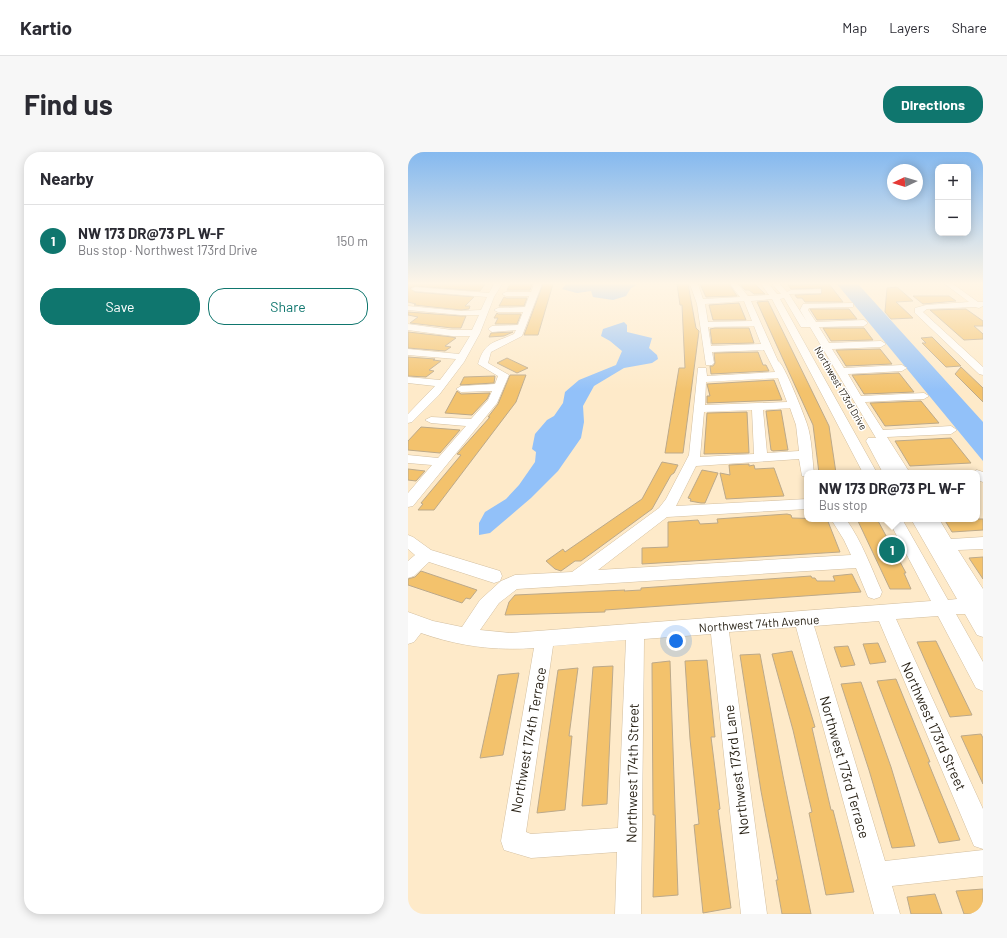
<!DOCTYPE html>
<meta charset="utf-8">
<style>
:root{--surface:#fff;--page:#f7f7f7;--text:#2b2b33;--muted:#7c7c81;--line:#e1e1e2;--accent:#0f766e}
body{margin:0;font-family:Barlow,sans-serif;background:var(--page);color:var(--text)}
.controls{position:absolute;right:12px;top:12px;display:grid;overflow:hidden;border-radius:8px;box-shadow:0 2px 10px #0003}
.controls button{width:36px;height:36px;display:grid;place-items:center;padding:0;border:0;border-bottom:1px solid var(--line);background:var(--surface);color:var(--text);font:20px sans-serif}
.compass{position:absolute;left:479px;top:12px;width:36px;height:36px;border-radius:50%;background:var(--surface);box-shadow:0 2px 10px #0003;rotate:266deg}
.you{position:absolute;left:268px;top:489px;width:14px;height:14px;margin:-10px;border:3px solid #fff;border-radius:50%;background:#1a73e8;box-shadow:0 0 0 6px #1a73e833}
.badge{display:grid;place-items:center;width:26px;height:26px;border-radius:50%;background:var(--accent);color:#fff;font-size:13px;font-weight:700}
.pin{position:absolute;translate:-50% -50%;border:2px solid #fff;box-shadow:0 1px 4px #0006}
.popup{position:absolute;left:396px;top:318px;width:176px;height:52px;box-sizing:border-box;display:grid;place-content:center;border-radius:8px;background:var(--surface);filter:drop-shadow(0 1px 3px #0005);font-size:13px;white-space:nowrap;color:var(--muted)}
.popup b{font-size:15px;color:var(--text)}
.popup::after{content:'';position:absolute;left:50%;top:100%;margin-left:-8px;border:8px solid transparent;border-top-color:var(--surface)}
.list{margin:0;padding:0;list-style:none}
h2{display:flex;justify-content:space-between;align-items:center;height:52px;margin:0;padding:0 16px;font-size:17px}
h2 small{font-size:13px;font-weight:400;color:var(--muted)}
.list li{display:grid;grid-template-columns:26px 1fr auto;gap:12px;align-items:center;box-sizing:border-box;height:72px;padding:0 16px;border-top:1px solid var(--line)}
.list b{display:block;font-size:15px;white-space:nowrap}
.list p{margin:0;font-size:13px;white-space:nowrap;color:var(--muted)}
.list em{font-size:13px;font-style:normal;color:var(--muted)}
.actions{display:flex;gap:8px;padding:12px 16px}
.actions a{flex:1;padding:9px 0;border:1px solid var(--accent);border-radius:16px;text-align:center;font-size:14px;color:var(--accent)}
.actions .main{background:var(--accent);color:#fff}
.map{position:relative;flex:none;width:575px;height:762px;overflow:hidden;border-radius:16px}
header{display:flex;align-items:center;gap:24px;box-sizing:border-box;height:56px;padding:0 20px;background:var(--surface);border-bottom:1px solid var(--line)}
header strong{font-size:19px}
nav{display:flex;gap:22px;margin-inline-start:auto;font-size:14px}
.intro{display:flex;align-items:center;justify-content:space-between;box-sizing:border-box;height:96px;padding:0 24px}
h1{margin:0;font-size:28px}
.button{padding:10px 18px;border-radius:16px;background:var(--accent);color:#fff;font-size:14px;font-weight:700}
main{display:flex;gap:24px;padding:0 24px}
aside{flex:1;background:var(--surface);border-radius:16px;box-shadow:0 2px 10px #0003}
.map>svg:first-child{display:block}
.water{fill:#92c1f9}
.building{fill:#f3c26c;stroke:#bca98a}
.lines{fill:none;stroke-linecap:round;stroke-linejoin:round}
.minor-casing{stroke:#d3bfa0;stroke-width:1}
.minor{fill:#fff;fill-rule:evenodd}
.labels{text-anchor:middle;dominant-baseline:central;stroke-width:3;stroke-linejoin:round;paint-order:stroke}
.far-street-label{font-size:10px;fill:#241d11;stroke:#fff}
.street-label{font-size:12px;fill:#241d11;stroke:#fff}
.near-street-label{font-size:14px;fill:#241d11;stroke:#fff}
</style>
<header>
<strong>Kartio</strong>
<nav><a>Map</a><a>Layers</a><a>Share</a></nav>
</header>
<div class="intro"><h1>Find us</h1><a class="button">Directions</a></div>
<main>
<aside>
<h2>Nearby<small></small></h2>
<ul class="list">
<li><span class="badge">1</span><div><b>NW 173 DR@73 PL W-F</b><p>Bus stop · Northwest 173rd Drive</p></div><em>150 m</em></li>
</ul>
<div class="actions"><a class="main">Save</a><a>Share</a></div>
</aside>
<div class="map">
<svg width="575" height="762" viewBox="0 0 575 762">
<rect width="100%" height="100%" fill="#feeac9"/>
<path class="water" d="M158,132H230L223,136L218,144L205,148L185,145L183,139L169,141L154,137Z
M429,132H450L575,270V309Z
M216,170L219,173V180L244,186L241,196L249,203L250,207L244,211L216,216L186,234L175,254L176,270L173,286L150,319L123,346L82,381L71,383V371L77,360L98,347L111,333L127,310L128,300L124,297L127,282L139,268L146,264L155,251L157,240L171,228L208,213L214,199L202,189L193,184L195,177Z"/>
<path class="building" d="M0,132H77L72,139L7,134L2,136L7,140L66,145L57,154H62L61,157L53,158L6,153L8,152L0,150Z
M102,132H124L122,138H99Z
M135,132H145L130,183H116Z
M269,132H280L288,176L291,179L275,301H257L271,216H277L274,153H272Z
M292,132H321L329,144L298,145Z
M332,132H347L357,142H346L341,138H337Z
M421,132L435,150H397L394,146H389L387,143L413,142L414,136L383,137L380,133Z
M489,135L505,149L488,150L505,166L483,167L477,160L479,136Z
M505,144H541L548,149L515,152Z
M96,145L98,146H119L116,154H91Z
M360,149L421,274L428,321H411L405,273L349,150Z
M331,151L338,168H305L301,153Z
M402,157H441L449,167L409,168Z
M558,157L575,169V174H566L575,182V187L556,188L522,158Z
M0,160L53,164H58L53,176H44L2,171L10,165L0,163Z
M89,161L90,162H113L109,172H87L90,166H86Z
M307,176H341L346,191L304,192L302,177Z
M415,176H456L465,188L423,189Z
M0,180L44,185L48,186L37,194L43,195L37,199L0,196Z
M105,180L96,184L81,185L83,181Z
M524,185L553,214L538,215L514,191H518L513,186Z
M472,197L484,212L438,214L428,198Z
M350,200L355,213H358L361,219L303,222L302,214H305L307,211L306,201Z
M0,205L27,207L25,208L33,209L21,218L26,219L18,225L0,224Z
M99,206L120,216L109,221L89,211Z
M553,215L575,236V250L547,222Z
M491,221L506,240L456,242L444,223Z
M102,223H118L108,250L26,358H10L15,352L13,351L53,303L49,302L82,265H80L90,252Z
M87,224L86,231L52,233L56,225Z
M366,228L374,248L299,251V244H302L299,232Z
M49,239L53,242L82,241L79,247L64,263L37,261Z
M513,249L531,271L477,274L462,251Z
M373,258L380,298L365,299L363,298L358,259Z
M339,260L341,301L296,302L299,261Z
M13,275L52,278L32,301L0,298V289Z
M543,286L563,311L502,314L487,289Z
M254,310L270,313L266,321L263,323L244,357L173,409H167L153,419L147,417L138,409L155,397L157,400L234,347Z
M341,312V314L346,313L347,317L366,316L376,344L318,347L312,321L322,323L321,313Z
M0,317L17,319L8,329L0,328Z
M294,318L310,321L297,351H293L282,349L283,347L280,346Z
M379,362L383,363L384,366L419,367L432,400L234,412V396L260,395V370L290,368L292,372L310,371L309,367Z
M449,367H469L498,421H496L503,437H482Z
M536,367H575V378L544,380Z
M575,405V427L561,406Z
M13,419L69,438L62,447L58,446L54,451L0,433V427L7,425Z
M444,422L453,440L197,458V460L97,463L101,450L107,443L217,438L216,439L233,438V436L403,424L404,426H407L409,429H427L425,424Z
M528,489L564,563L542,565L509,490Z
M470,491L478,510L462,512L455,492Z
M440,494L447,513L433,515L426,495Z
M384,499L407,575L404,576L423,658H425L446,740L418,743L401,661L404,660L385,578L364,502Z
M352,502L375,624L403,762H374L368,728H370L353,639L332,503Z
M299,508L307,585H303L312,657L310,658L323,756L295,761L286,673L291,672L282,587L277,509Z
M262,509L270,743L245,745L247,663H245L244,511Z
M205,514L199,652L174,654L185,515Z
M170,516L161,584H164L157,658L129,661L150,518Z
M111,521L95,603L72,606L90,523Z
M488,527L522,610H520L552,688L531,691L469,529Z
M453,530L483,615L507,694L484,696L461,618L433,532Z
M573,582L575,586V632L553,584Z
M575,737V762H556L548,739Z
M527,742L534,762H503L499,745Z"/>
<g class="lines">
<g class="minor-casing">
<path id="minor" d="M86,132H94L86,145L72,181L56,210L31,243L4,270L0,271V262L27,234L0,231V225L32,228L48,207L0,203V197L51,202L62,184H44L0,178V172L44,178H64L71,163H53L0,158V154L53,159L73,158L79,145L7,139L3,137L7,135L81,141Z
M126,132H134L114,184L83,200L80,211L101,223L89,251L5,354L0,355V341L24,313L0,311V303L30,306L58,274L23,271L17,268L23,265L63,267L80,248L84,239L53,240L48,237L53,234L87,232L90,224L70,212C77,189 86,191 106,182L108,178L84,180L80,177L84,174L110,173L115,160H90L86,158L90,156L117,155L121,144H98L94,142L98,140H123Z
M282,132H290L295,147L332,145L322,132H330L340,144L361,143L353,132H361L369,142H373L364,132H372L379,140L383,138L413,137V141H410L381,142L399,170L392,158L395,152L445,151V155H442L401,156L400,158L408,170L456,168L460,171L456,174L411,175L421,191L473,189L478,192L473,195L424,197L436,216L494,213L499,216L494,219L440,222L453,244L516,241L521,244L516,247L457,250L475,278L543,274L549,278L543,282L479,285L502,321H475L458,289L460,286H468L402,175H393L376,146L372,147L469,321H455L364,147L343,149L370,209C376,211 396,263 399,272C404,287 404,305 406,321H399V325L394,324L391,307L288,314L268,354L399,347V357L259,365L190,418L443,403L436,388L423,367H438C454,390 463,415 474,440L472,445L466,447L460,445L448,416L109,437L91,451L72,478L103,481L523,449L480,367H494L540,448L549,447L503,367H531L543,387L575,385V397L550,398L575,437V485L569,483L557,462H548L575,510V539L568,536L530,464L488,467L575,657V697L566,694L471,469L406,474L477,709L575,698V724L484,734L492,762H466L388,475L321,480L359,762H333L303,482L236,487L233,762H207L209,700L123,706L96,698L93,689L126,496C88,499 50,494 13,481L6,490L0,492V460L25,469L54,475L72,448L93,429L107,423L164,420L251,356L258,347L281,303L290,216H298L299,224L367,220L356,198L304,200L306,211L304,213H298L289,152ZM336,149L344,169L300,170L297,152ZM346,174L353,192L303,194L300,175ZM370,226L379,250L297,253L298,230ZM382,256L388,273L391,299L359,301L355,258ZM344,258L346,302L292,305L296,260ZM218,488L210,676L123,682L118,680L145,494Z
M537,132H545L570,150H575V154L571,156L567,155L519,157L515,160L575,215V223L571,222L507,161V156L518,153L561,150Z
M569,318L575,320V330L569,328V321H563Z
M0,383L5,385L23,398L92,419L94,424L92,429L86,431L21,410L6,424L0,426V409L7,403L0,397Z"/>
</g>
<use href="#minor" class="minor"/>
</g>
<linearGradient id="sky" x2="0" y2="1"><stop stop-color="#85b9ef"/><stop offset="0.55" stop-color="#fff6e7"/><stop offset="1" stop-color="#fff6e7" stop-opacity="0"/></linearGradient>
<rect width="575" height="239" fill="url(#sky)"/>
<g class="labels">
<g class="far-street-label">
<text transform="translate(433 236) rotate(60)">Northwest 173rd Drive</text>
</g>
<g class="street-label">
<text transform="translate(351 471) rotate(-4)">Northwest 74th Avenue</text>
</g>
<g class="near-street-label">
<text transform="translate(526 574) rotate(66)">Northwest 173rd Street</text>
<text transform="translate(120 588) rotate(-80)">Northwest 174th Terrace</text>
<text transform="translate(437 615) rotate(74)">Northwest 173rd Terrace</text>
<text transform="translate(328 618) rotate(-97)">Northwest 173rd Lane</text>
<text transform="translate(224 621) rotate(-89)">Northwest 174th Street</text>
</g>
</g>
</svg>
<div class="controls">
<button>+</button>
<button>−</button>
</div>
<svg class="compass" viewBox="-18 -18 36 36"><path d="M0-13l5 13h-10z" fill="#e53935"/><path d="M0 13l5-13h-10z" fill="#7c7c81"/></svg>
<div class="you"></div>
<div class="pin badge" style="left:484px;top:398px">1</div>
<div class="popup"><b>NW 173 DR@73 PL W-F</b>Bus stop</div>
</div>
</main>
